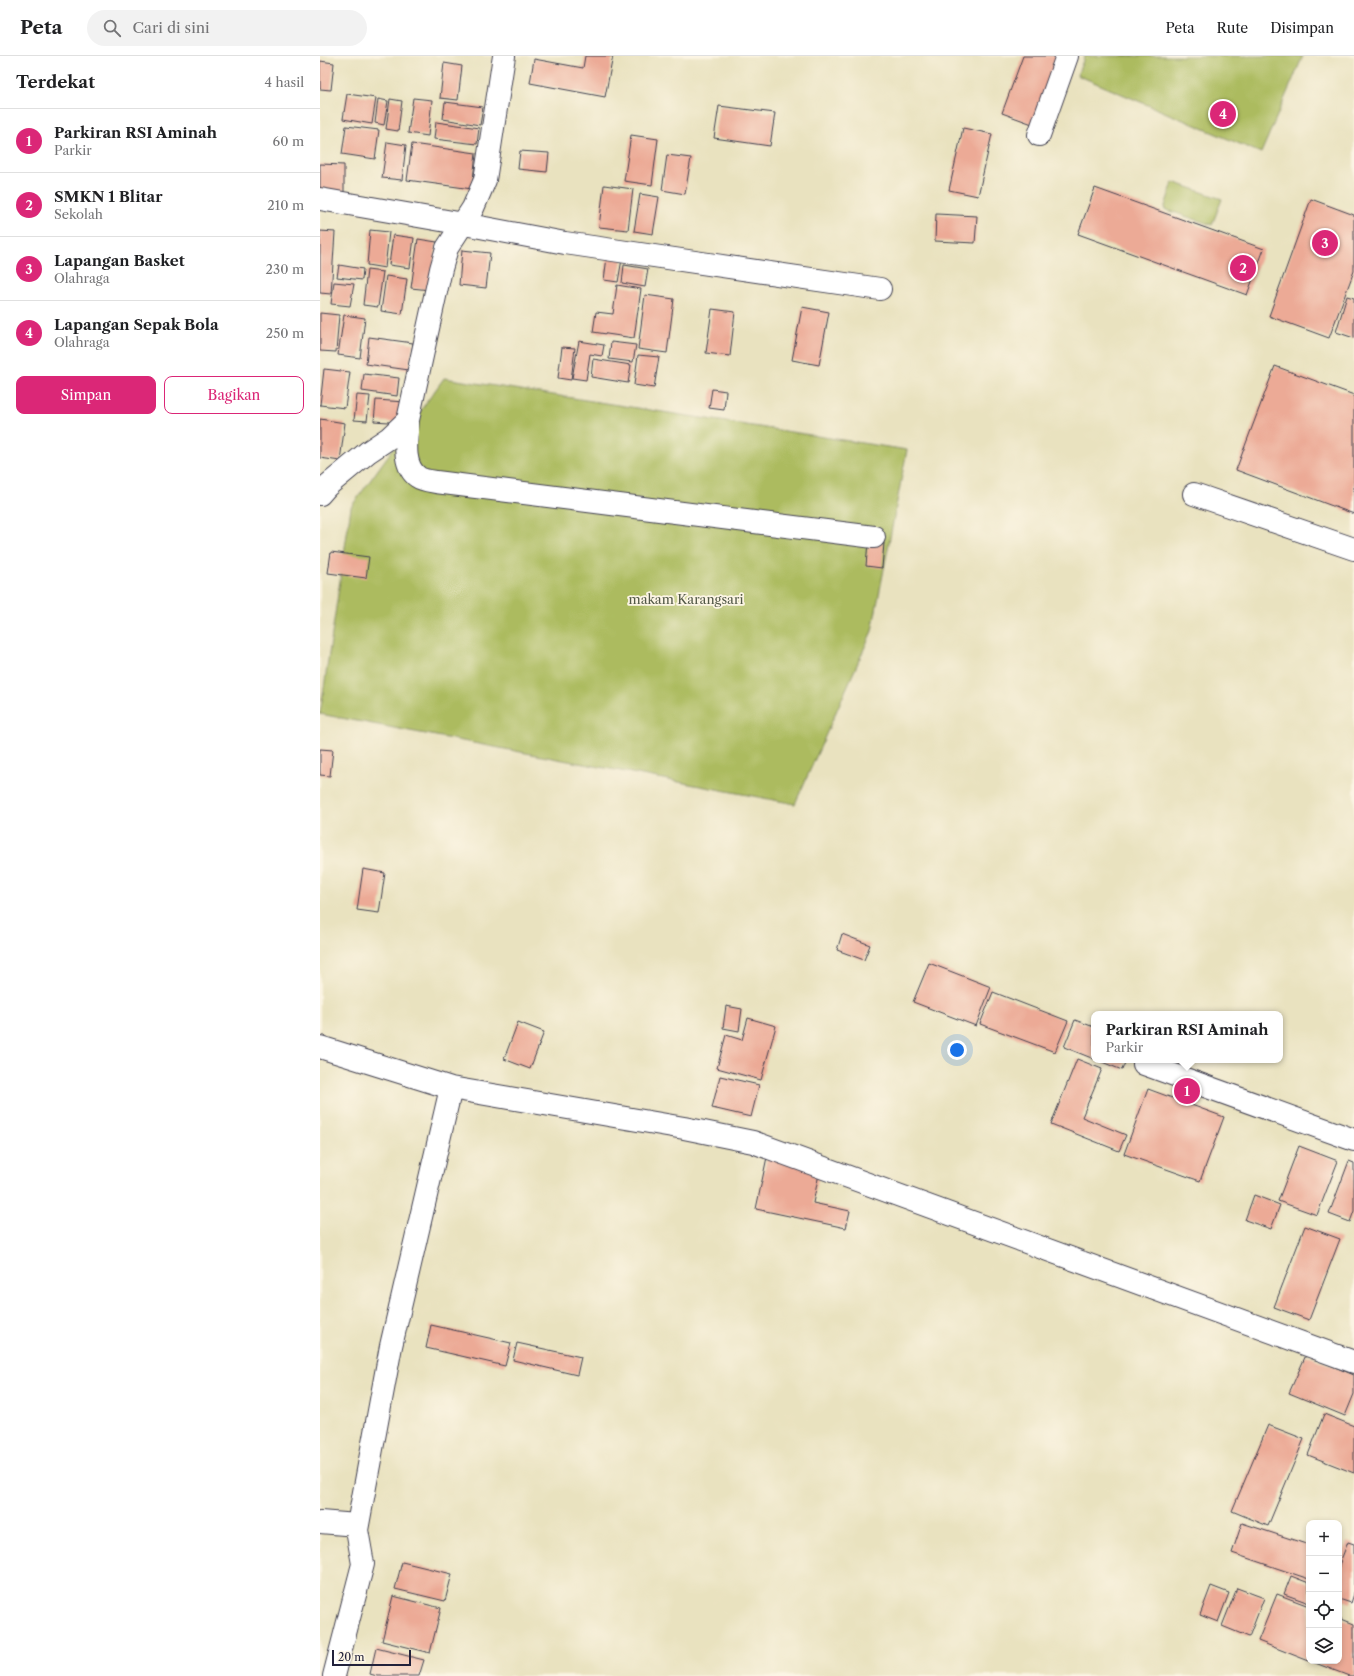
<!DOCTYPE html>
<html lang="id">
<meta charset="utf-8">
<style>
:root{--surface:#fff;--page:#f2f2f2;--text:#202124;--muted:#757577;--line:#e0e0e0;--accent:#db2777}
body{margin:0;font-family:"Libre Caslon Text",serif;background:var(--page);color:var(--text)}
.controls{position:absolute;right:12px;bottom:12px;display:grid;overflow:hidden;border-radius:8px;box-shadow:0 2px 6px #0003}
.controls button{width:36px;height:36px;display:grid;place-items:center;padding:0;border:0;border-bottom:1px solid var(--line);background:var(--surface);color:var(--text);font:20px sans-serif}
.scale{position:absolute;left:12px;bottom:10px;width:79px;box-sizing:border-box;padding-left:4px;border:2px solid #22223b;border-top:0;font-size:11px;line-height:14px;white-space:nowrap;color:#22223b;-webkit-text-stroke:3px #fcf5e5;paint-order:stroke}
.you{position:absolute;left:637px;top:994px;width:14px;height:14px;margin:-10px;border:3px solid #fff;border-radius:50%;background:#1a73e8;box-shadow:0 0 0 6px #1a73e833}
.badge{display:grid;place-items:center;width:26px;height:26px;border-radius:50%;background:var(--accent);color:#fff;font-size:13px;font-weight:700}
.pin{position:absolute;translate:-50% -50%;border:2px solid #fff;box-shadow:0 1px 4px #0006}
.popup{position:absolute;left:771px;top:955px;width:192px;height:52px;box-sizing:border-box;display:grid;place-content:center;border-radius:8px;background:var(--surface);filter:drop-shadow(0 1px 3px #0005);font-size:13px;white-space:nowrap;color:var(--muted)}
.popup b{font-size:15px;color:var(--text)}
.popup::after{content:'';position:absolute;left:50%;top:100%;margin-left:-8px;border:8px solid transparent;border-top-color:var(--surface)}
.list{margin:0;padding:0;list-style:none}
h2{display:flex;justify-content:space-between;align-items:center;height:52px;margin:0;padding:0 16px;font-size:17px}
h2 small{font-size:13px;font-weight:400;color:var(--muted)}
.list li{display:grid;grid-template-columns:26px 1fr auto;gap:12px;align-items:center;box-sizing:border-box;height:64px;padding:0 16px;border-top:1px solid var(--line)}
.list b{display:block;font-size:15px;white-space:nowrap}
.list p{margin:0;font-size:13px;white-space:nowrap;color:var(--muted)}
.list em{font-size:13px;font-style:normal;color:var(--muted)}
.actions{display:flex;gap:8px;padding:12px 16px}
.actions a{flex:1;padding:9px 0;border:1px solid var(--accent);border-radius:8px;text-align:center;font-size:14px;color:var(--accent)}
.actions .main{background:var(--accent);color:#fff}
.icon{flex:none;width:22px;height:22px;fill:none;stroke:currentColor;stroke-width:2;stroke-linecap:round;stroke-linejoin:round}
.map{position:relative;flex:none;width:1034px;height:1620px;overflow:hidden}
header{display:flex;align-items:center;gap:24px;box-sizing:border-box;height:56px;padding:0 20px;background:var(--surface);border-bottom:1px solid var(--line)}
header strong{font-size:19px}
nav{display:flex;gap:22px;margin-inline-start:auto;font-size:14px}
.search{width:280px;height:36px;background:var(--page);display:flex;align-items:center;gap:10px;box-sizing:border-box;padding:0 14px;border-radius:22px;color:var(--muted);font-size:15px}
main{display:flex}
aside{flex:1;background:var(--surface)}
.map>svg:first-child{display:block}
.green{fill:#acbb5e;stroke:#676e4c}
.building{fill:#ecaa96}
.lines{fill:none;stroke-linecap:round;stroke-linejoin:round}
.minor-casing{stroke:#403f4f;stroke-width:24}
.minor{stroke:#fff;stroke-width:22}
.labels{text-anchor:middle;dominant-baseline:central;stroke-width:3.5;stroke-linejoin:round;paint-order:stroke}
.park-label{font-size:13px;fill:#525847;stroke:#fcf5e5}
</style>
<header>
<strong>Peta</strong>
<div class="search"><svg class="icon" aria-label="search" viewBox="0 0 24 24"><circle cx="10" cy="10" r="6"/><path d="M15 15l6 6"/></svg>Cari di sini</div>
<nav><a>Peta</a><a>Rute</a><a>Disimpan</a></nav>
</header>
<main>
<aside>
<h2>Terdekat<small>4 hasil</small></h2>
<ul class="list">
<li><span class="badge">1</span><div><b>Parkiran RSI Aminah</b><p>Parkir</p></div><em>60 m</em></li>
<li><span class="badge">2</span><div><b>SMKN 1 Blitar</b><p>Sekolah</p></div><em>210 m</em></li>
<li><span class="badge">3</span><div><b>Lapangan Basket</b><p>Olahraga</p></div><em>230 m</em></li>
<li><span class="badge">4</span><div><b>Lapangan Sepak Bola</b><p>Olahraga</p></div><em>250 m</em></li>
</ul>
<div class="actions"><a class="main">Simpan</a><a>Bagikan</a></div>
</aside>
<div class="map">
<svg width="1034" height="1620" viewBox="0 0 1034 1620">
<rect width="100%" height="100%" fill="#fcf5e5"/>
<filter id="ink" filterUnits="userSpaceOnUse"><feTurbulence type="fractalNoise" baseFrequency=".025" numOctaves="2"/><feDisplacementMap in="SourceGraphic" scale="8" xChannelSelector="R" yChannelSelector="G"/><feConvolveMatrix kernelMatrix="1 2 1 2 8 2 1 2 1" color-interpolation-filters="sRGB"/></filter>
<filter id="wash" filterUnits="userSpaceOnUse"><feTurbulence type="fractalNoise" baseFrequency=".012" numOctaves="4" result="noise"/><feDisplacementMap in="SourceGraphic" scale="16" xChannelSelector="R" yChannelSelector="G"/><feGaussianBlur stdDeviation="0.9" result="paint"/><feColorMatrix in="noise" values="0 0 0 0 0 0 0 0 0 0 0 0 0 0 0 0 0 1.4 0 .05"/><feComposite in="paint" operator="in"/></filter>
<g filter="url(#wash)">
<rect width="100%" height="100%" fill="#e9e2bf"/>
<path class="green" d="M765,0H983L941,97L757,19Z
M853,126L902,143L892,169L844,153Z
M124,322L587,394L552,575L475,748L0,658L31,451Z"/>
<g id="blocks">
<path class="building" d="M265,0H293L285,41L210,27L214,3L263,12Z
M703,0H740L715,69L682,57Z
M0,5L14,7L11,34L0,33Z
M124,7L142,10L138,44L120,42Z
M27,38L56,42L52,68L23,63Z
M93,42L112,44L108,80L88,77Z
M58,43L68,45L64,69L55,67Z
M70,43L82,45L78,75L66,73Z
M125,46L163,51L160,69L123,63Z
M399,50L455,57L450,90L394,82Z
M116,66L159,72L157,88L114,83Z
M26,70L59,74L55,103L22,98Z
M643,72L672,78L658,140L629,134Z
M311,79L338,83L332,129L304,125Z
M67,86L86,89L82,124L62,122Z
M92,88L156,97L152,133L87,124Z
M200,95L229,97L227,116L198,113Z
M347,99L371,102L365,138L342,134Z
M0,108L24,109V136L0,135Z
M284,129L313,133L308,174L279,171Z
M775,132L944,193L927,239L758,178Z
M320,138L339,141L333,178L314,175Z
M991,143L1034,159V215L1009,282L949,260Z
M616,158L657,160L655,187L615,185Z
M50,174L69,176L65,212L47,209Z
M0,175L15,176L11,238L0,237Z
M73,179L94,182L90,212L69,209Z
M98,183L117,186L110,234L91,232Z
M142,194L170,197L166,232L139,229Z
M287,201L302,203L298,226L284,224Z
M19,209L43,213L42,224L17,221Z
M304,209L328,213L325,231L302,227Z
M47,214L63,216L58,251L43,249Z
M66,220L87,223L82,258L61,255Z
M14,226L34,228L30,250L11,248Z
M297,229L321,233L314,282L273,276L276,256L293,258Z
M325,239L354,243L347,297L318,293Z
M1027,240L1034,242V282L1016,276Z
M482,251L509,256L499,309L472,304Z
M392,253L415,256L410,300L386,297Z
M0,257L19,259L16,296L0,295Z
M24,259L45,262L40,302L18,299Z
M49,281L93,287L89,314L46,308Z
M259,285L284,289L282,300L270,298L266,324L252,322Z
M291,286L316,289L313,306L289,303Z
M242,291L255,292L251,324L238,322Z
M318,299L339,301L334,332L314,329Z
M273,303L311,309L308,327L271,321Z
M955,310L1034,339V458L916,414Z
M4,313L30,316L25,352L0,349Z
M44,318L79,322L77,340L42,335Z
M392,333L406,335L404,354L389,352Z
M37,339L50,340L47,365L34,364Z
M56,344L85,346L83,367L54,365Z
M0,363L25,367L20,405L0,402Z
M548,485L564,487L562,512L546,510Z
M11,496L49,501L46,522L8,517Z
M0,693L13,694L10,720L0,719Z
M43,813L65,817L59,857L37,854Z
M522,878L550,889L544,904L517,894Z
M609,907L671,931L656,970L593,946Z
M673,936L748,965L735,996L660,968Z
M406,950L422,953L419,975L403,972Z
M428,962L456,970L441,1024L397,1012L406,979L422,984Z
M755,964L774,971V1003L744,991Z
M198,966L224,976L210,1013L184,1003Z
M757,1003L782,1013L762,1061L806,1079L799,1095L731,1068Z
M777,1004H806L802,1014Z
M400,1020L439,1029L431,1061L392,1052Z
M828,1033L904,1061L880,1125L804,1098Z
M979,1090L1018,1105L997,1159L958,1145Z
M447,1101L500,1113L493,1147L530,1155L526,1172L436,1153Z
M1029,1105L1034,1107V1155L1030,1166L1009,1158Z
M934,1139L960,1149L951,1173L925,1164Z
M985,1170L1020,1183L989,1264L954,1251Z
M111,1269L191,1287L185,1310L106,1292Z
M197,1287L261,1301L257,1319L193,1304Z
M986,1299L1034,1319V1338L1025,1360L969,1337Z
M1004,1358L1034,1370V1417L988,1399Z
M948,1369L984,1383L948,1470L912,1455Z
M922,1467L989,1489V1523L912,1497Z
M1028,1486L1034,1488V1538L1031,1547L1019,1543V1509Z
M82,1506L132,1518L125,1545L75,1533Z
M971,1520L989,1527V1547L964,1538Z
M891,1530L909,1537L898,1566L880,1559Z
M917,1532L944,1542L929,1581L902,1570Z
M957,1538L989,1550V1605L938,1585Z
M73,1540L121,1552L110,1597L62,1585Z
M1019,1562L1034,1568V1620H1029L990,1605H1019Z
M56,1592L104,1604L99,1620H57L50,1618Z"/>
</g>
</g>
<g filter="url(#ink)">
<use href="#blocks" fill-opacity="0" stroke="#403f4f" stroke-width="1"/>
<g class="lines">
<g class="minor-casing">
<path id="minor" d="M719,79L747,0
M0,143L144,168L245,187L560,233
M88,364C87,381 81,409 98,421C102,424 110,425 116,426L554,481
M0,438L7,430L48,396L69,382L88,364L121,213L127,192L153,152L165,124L184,0
M874,438L1034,493
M0,991L131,1032L364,1072L433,1086L1034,1306
M824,1008L1034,1084
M0,1466L37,1469
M14,1620L43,1508L37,1474L71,1290L131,1032"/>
</g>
<use href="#minor" class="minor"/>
</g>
</g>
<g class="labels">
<g class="park-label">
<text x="366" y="543">makam Karangsari</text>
</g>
</g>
</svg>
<div class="controls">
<button>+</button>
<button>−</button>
<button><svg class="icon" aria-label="locate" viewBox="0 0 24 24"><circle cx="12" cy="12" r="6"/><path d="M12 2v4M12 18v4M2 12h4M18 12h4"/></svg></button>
<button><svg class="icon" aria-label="layers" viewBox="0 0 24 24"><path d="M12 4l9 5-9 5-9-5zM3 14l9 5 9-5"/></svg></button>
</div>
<div class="scale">20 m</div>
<div class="you"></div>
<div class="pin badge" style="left:867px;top:1035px">1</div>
<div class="popup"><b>Parkiran RSI Aminah</b>Parkir</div>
<div class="pin badge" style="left:923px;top:212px">2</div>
<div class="pin badge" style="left:1005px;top:187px">3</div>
<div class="pin badge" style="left:903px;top:58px">4</div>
</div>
</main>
